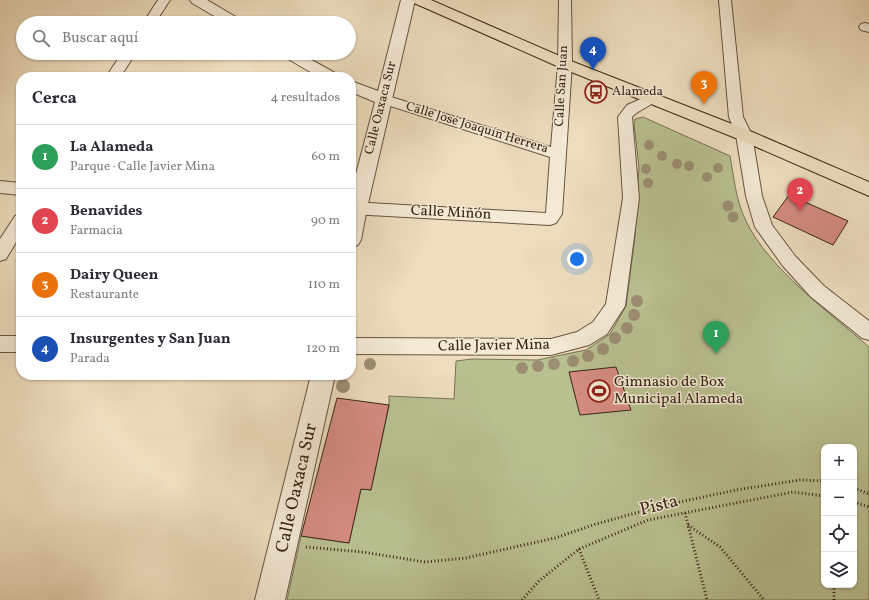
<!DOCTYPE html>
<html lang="es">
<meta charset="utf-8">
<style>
:root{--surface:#fff;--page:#f7f7f7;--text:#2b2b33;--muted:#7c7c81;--line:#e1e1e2;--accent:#8f2418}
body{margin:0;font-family:Vollkorn,serif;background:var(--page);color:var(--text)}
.controls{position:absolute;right:12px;bottom:12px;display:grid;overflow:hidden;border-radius:8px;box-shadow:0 1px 3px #0004}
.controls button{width:36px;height:36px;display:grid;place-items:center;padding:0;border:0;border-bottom:1px solid var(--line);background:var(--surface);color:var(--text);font:20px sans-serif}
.you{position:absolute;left:577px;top:259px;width:14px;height:14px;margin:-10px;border:3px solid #fff;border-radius:50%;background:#1a73e8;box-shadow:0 0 0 6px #1a73e833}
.badge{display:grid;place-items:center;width:26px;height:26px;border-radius:50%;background:var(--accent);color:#fff;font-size:13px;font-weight:700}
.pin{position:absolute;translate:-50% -33px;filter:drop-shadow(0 1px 2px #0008)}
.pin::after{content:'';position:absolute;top:21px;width:14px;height:12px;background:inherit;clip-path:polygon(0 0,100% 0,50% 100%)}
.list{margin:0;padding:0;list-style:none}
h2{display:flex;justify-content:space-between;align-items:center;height:52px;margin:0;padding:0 16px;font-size:17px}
h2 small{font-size:13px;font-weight:400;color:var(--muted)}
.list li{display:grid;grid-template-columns:26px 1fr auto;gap:12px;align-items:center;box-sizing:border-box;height:64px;padding:0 16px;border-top:1px solid var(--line)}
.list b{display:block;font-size:15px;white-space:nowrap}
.list p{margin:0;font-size:13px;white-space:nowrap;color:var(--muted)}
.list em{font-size:13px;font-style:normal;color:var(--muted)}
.icon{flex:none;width:22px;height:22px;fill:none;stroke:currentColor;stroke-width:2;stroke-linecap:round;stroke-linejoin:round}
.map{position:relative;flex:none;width:869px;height:600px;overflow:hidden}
.search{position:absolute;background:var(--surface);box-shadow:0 1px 3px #0004;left:16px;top:16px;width:340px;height:44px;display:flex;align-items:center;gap:10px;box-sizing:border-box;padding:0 14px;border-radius:22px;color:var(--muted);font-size:15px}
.panel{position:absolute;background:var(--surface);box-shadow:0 1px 3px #0004;left:16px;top:72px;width:340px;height:308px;border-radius:16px}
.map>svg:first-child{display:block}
.green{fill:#b9c191;stroke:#797354;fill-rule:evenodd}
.building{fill:#d68d83;stroke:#392516}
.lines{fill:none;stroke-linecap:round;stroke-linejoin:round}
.minor-casing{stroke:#665340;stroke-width:2}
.tertiary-casing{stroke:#665340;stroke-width:2}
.trunk-casing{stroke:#392516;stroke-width:2}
.path{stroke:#392516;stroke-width:3;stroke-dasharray:1 2.5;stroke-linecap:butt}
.minor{fill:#f4ead5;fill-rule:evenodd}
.tertiary{fill:#f4ead5;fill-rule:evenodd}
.trunk{fill:#eedebe;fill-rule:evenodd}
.tree{fill:#9c8e73}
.labels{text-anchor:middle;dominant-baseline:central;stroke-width:3;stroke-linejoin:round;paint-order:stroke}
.far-street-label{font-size:13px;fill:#392516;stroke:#f4ead5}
.far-poi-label{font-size:13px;fill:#392516;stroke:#f4ead5;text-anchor:start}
.street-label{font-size:15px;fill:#392516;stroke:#f4ead5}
.poi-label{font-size:15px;fill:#392516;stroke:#f4ead5;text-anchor:start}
.near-street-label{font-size:18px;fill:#392516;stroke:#f4ead5}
</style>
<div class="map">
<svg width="869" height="600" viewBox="0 0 869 600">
<rect width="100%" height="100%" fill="#eedebe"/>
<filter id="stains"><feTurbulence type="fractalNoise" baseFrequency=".005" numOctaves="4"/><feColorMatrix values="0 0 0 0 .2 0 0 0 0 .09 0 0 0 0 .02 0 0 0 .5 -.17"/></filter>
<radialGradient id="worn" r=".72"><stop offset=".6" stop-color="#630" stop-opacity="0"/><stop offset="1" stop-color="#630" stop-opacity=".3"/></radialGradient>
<path class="green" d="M643,117L730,156C734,178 736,201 746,221C769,269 829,312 869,347V600H287L301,536L349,543L361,489L371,490L389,405V396L454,399L456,361L472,359L537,360L586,350L610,334L626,306L635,237L639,167L634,124L635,119ZM824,447H854V585H824Z"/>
<path class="building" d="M789,195L848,221L833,245L773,217Z
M616,367L631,410L580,415L569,372Z
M337,398L389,405L371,490L361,489L349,543L301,536Z"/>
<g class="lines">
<g class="minor-casing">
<path id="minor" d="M158,0H170L155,23H143Z
M559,0H571L572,64L562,214L556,223L550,225L351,214V202L546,213L550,157L378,102L376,99L378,96L383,95L388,96L551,147L558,64Z
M719,0H731L743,117L752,135L762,196L772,225L795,256L824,286L869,321V340L862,338L810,296L783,266L755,227L746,196L736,135L729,117Z
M865,23L869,24V32L861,30L859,27L861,24Z
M122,53H136L120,77H106Z
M650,95L655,96L657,99C651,107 639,109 632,117L639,198L625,306L607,334L589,345L551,355L351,354V338L551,339L577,332L593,322L606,304L623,198L618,117L627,105Z
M0,181L21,183V195L0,193Z
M21,214V234L6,259L0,261V239L15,216Z
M0,336H21V352H0Z"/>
</g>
<g class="tertiary-casing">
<path id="tertiary" d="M190,0H207L241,20L243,23H226L192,3Z
M401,0H415L367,208L361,240L358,245L351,248V193L375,102L351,92V81L378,91Z
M280,53H299L337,74L339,77H319L283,56Z
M311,375H335L285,600H255Z"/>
</g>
<g class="trunk-casing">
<path id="trunk" d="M412,0H431L571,61L750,131L869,182V196L738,139L559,67L414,3Z"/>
</g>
<path class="path" d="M854,488L869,494
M854,502L869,507
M685,513L707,600
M688,525L720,547L764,600
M306,547L363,552L425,562L466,558L555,538L596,524L661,506L736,490L800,480L824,481
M579,549L599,600
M834,585V600
M522,600L539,581L579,549L648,520L793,492L824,496"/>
<use href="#minor" class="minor"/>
<use href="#tertiary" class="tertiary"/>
<use href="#trunk" class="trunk"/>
</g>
<g class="tree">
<circle cx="649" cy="145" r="5"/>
<circle cx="662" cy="156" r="5"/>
<circle cx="677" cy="164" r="5"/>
<circle cx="689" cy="166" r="5"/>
<circle cx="718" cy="168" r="5"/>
<circle cx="646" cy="169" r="5"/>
<circle cx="707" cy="177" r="5"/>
<circle cx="648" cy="183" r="5"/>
<circle cx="728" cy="206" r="5.5"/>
<circle cx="733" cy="217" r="5.5"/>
<circle cx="637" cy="301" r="6"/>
<circle cx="634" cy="315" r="6"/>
<circle cx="627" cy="328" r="6"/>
<circle cx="615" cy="338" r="6"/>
<circle cx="603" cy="349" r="6"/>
<circle cx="588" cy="356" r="6"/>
<circle cx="573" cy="361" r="6"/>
<circle cx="370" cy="364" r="6"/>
<circle cx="554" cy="364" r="6"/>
<circle cx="538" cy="366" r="6"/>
<circle cx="522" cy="368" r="6"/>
<circle cx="343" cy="386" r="7"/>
</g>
<defs>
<g id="bus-ring" transform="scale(1.15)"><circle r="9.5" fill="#f4ead5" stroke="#8f2418" stroke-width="1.5"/><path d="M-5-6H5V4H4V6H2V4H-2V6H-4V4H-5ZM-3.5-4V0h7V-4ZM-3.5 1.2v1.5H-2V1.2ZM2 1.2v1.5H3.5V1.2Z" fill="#8f2418"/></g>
<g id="stadium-ring" transform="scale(1.15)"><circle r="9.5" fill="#f4ead5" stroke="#8f2418" stroke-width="1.5"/><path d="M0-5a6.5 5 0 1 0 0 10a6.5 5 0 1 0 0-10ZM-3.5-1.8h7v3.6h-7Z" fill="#8f2418"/></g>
</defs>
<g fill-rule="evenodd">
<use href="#bus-ring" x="596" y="92"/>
<use href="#stadium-ring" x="599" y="391"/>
</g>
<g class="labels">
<g class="far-street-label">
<text transform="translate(562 86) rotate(-87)">Calle San Juan</text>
<text transform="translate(381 108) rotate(-76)">Calle Oaxaca Sur</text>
<text transform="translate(477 128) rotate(17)">Calle José Joaquín Herrera</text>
</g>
<g class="far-poi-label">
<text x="612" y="92">Alameda</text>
</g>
<g class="street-label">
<text transform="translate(451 213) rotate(3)">Calle Miñón</text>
<text transform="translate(494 346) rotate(-1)">Calle Javier Mina</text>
</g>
<g class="poi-label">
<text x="614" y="382">Gimnasio de Box<tspan x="614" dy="17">Municipal Alameda</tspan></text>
</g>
<g class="near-street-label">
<text transform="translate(297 488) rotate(-77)">Calle Oaxaca Sur</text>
<text transform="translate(659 506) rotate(-14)">Pista</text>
</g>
</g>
<rect width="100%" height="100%" filter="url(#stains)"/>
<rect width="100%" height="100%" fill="url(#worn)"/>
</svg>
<div class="controls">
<button>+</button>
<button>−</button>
<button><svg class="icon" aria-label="locate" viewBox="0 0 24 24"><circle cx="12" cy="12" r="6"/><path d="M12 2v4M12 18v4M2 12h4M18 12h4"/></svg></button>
<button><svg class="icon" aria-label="layers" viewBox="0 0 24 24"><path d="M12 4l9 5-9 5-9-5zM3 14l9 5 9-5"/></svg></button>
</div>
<div class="you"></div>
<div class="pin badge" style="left:716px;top:354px;background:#2e9e5b">1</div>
<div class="pin badge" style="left:800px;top:211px;background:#e0444e">2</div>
<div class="pin badge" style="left:704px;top:104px;background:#e8710a">3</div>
<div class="pin badge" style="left:593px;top:70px;background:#1a4fb4">4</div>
<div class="search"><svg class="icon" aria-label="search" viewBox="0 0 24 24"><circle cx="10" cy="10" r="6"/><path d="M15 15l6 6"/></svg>Buscar aquí</div>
<section class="panel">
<h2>Cerca<small>4 resultados</small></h2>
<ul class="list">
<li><span class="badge" style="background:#2e9e5b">1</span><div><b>La Alameda</b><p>Parque · Calle Javier Mina</p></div><em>60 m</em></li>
<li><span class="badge" style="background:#e0444e">2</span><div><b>Benavides</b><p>Farmacia</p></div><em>90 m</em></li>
<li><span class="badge" style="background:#e8710a">3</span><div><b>Dairy Queen</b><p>Restaurante</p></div><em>110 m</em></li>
<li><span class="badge" style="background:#1a4fb4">4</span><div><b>Insurgentes y San Juan</b><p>Parada</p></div><em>120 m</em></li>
</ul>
</section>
</div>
